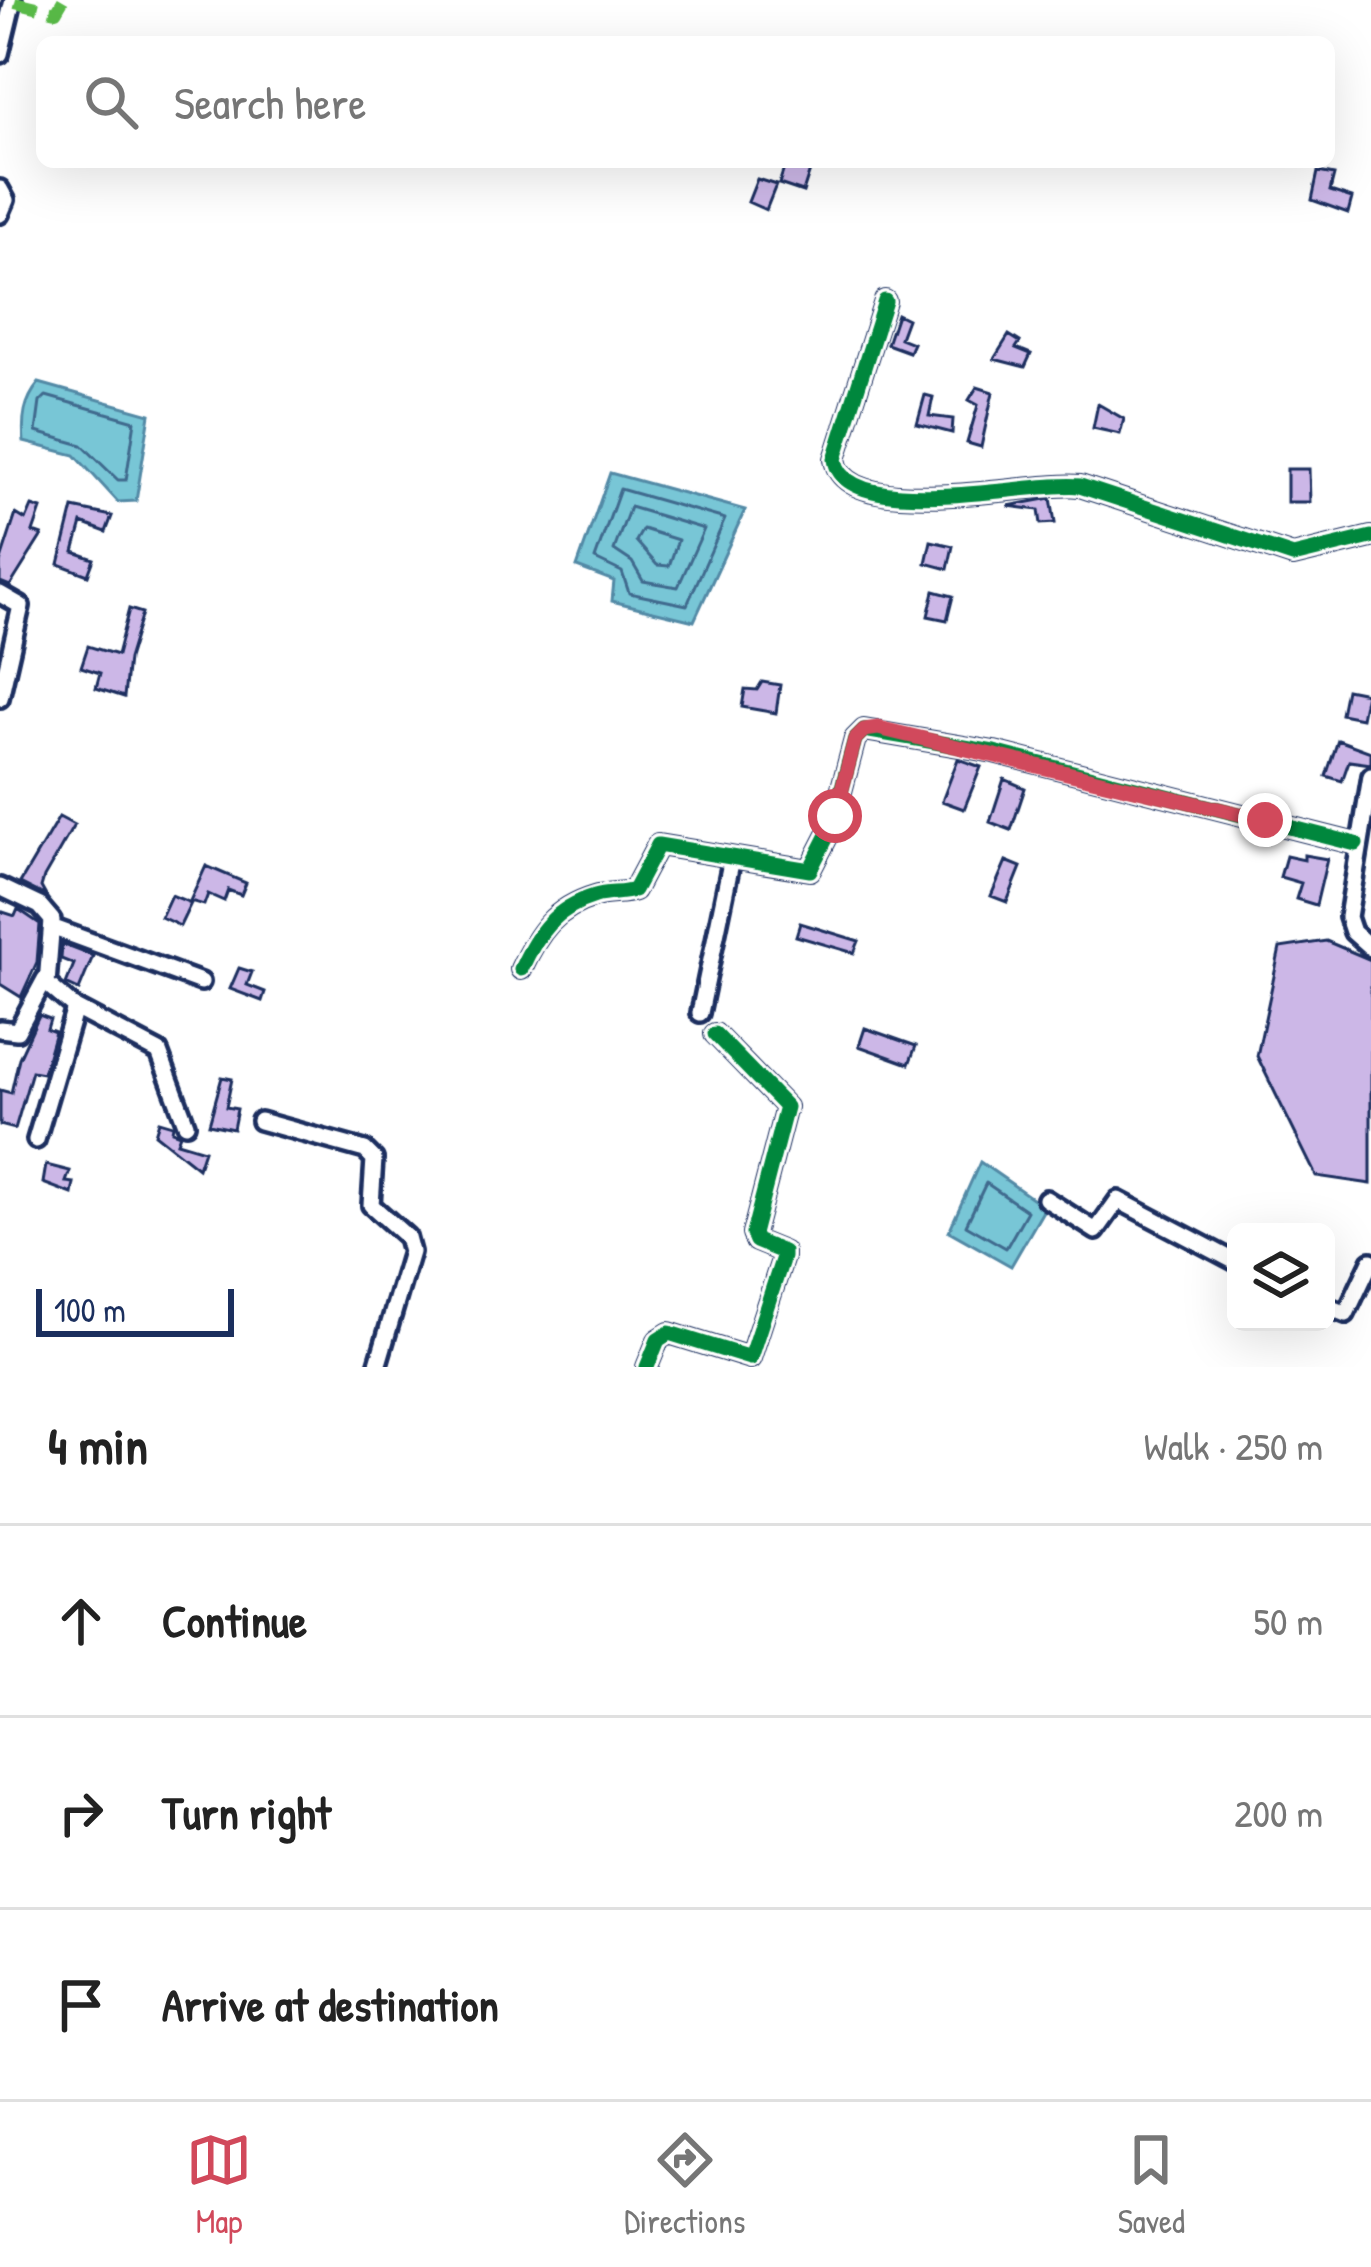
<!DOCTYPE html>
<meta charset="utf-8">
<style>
:root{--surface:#fff;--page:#f2f2f2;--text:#222;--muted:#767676;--line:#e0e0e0;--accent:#d1495b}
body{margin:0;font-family:"Patrick Hand",sans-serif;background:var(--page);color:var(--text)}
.controls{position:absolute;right:36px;bottom:36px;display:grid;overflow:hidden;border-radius:18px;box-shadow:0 12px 48px #0002}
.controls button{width:108px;height:108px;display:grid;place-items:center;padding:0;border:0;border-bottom:3px solid var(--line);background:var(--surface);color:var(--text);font:60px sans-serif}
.scale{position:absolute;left:36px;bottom:30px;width:198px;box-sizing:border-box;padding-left:12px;border:6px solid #1b2f5e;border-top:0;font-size:33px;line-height:42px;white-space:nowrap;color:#1b2f5e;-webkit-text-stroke:9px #fff;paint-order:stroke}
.stop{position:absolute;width:36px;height:36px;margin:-27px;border:9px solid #d1495b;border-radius:50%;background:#fff}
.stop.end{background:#d1495b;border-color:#fff;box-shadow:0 3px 12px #0008}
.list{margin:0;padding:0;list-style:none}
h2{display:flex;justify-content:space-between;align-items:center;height:156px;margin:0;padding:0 48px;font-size:51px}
h2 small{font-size:39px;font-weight:400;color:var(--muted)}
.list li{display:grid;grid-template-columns:78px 1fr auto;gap:36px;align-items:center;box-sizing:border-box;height:192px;padding:0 48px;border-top:3px solid var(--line)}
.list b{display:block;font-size:45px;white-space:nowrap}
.list em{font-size:39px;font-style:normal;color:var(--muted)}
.icon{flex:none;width:66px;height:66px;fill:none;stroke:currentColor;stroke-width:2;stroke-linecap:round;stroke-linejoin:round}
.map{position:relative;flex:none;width:1371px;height:1367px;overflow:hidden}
.search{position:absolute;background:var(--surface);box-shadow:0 12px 48px #0002;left:36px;right:36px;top:36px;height:132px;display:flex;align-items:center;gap:30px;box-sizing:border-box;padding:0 42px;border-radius:18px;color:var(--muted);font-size:45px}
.sheet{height:732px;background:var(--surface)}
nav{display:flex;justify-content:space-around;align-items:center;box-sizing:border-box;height:168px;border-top:3px solid var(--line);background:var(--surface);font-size:33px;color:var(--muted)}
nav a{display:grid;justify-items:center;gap:6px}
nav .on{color:var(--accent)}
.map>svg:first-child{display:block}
.water{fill:#78c6d6;stroke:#538aa6;stroke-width:3}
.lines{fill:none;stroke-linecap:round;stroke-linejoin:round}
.shore{stroke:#406b8e;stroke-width:3}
.building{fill:#ccb7e7;stroke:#1b2f5e;stroke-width:3}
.street-casing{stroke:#1b2f5e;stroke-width:24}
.street{stroke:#fff;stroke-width:15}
.quiet{stroke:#58b947;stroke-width:12;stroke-dasharray:24 12;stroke-linecap:butt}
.cycleway-casing{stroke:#fff;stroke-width:22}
.cycleway{stroke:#00873e;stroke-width:15}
.route{stroke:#d1495b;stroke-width:15}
</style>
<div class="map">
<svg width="1371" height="1367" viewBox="0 0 1371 1367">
<rect width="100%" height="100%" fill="#fff"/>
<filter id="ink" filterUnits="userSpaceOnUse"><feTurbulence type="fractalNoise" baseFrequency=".00833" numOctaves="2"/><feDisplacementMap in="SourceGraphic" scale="24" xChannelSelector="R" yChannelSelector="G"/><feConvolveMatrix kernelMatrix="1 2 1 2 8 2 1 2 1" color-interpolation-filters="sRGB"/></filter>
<g filter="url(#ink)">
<path class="water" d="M39,383L150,414L136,501L118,502L75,455L24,442C22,419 24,401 39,383Z
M610,473L745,510L694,621L612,601L614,581L577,567Z
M980,1162L1039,1203L1043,1211L1011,1266L949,1231Z"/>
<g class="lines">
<path class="shore" d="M46,396L135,421L126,480H118L82,445L36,432L40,402Z
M620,489L725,519L687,605L629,593L622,572L595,559Z
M630,507L704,529L678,587L643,581L632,562L614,550Z
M643,529L678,540L669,566L657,565L636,541Z
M986,1183L1027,1211L1006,1248L966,1225Z"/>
</g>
<path class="building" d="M786,162L812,164L803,192L779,184Z
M1318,172L1334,175L1330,191L1352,198L1348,213L1312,200Z
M757,179L776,185L766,210L748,202Z
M897,314L907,319L900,338L913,343L909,352L887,344Z
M1009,335L1020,342L1016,348L1031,354L1025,367L994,359Z
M977,387L993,392L981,447L967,443L978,405L969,400Z
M925,395L933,397L929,416L953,419L952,433L917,424Z
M1098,404L1124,419L1120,434L1093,428Z
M1287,469H1309L1310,502H1287Z
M1051,498L1055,523L1041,524L1039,510L1008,506Z
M32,506L41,509L33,532L42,535L10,586L0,582V563L16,514L26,520Z
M73,508L112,516L106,532L82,523L74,552L94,559L88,575L59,564Z
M931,541L953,546L948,569L926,563Z
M934,591L953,596L947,620L928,616Z
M129,609L142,613L128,659L124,697L96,688L100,673L81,667L88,646L117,655Z
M762,682L780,685L776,713L742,707L745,689L757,690Z
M1346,689L1366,693L1361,718L1341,714Z
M1338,740L1371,752V764L1349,761L1342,781L1326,776Z
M958,759L981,767L964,809L942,801Z
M1004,779L1025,788L1011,830L990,822Z
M59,817L74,825L44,877L41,887L46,896L20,883Z
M1304,855L1327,859L1316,905L1296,899L1301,883L1280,877L1286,856L1304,860Z
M1006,861L1021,867L1007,902L991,896Z
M206,866L246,883L241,895L228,890L224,901L208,894L204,905L190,901Z
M171,895L191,903L180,926L161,917Z
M18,909L40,924L37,962L21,997L0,984V911L15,916Z
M800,923L859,941L854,953L796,936Z
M1326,941L1371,960V1184L1316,1176L1257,1056L1280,948Z
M62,944L93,956L79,990L66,984L74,964L61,959Z
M239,968L252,972L247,985L265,992L262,1001L230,989Z
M39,1015L50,1019L47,1029L55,1032L43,1073L32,1071L15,1129L0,1125V1090L11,1093L19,1058Z
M865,1028L916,1046L909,1064L859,1046Z
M222,1077L232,1079L226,1107L237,1109L233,1129L209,1124Z
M159,1121L173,1125L172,1131L180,1134L177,1142L204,1150L198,1168L155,1134Z
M46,1165L70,1171L66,1182L74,1183L72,1194L43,1183Z"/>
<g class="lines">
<g class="street-casing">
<path id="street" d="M0,54L13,0
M0,189L6,200L0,214
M885,301L835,459C844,526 1035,480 1080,486L1293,556L1371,537
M0,594L21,606L0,698
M1371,776L1348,917L1353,932L1371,948
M0,887L40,906L52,920L47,984L75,1008L159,1052L186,1124
M54,928L201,982
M521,969C538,932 555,908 595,896C608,892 622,894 634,890L658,845L810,870L831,829L855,739L864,730L994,752L1356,844
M700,1013L732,858
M0,1029L17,1031L45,979
M260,1121L365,1150L374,1159L371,1205L407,1237L411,1252L377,1367
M36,1140L75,1008
M1046,1199L1096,1231L1118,1200L1236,1262
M1326,1306L1346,1314L1371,1261
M647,1367L658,1340L669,1333L750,1358L783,1257V1252L756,1241L753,1234L786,1107L715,1034"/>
</g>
<use href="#street" class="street"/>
<path class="quiet" d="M15,2L56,12L63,0"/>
<g class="cycleway-casing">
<path id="cycleway" d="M885,301L835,459C844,526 1035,480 1080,486L1293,556L1371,537
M521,969C538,932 555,908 595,896C608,892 622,894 634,890L658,845L810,870L831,829L855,739L864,730L994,752L1356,844
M647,1367L658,1340L669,1333L750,1358L783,1257V1252L756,1241L753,1234L786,1107L715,1034"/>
</g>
<use href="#cycleway" class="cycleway"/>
</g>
</g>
<g class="lines" filter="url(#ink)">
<path class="route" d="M835,816L855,739L864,730L878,728L1265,820"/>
</g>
</svg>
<div class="controls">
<button><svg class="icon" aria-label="layers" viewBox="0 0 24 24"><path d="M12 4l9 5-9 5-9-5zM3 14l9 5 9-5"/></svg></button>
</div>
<div class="scale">100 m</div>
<div class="stop" style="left:835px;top:816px"></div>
<div class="stop end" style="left:1265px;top:820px"></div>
<div class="search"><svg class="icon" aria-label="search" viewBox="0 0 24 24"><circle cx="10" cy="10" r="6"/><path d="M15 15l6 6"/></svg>Search here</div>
</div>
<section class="sheet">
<h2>4 min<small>Walk · 250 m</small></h2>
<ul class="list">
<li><svg class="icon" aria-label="ahead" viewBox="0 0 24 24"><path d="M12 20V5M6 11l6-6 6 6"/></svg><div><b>Continue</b></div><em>50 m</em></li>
<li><svg class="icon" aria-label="right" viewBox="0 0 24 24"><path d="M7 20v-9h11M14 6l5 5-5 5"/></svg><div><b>Turn right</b></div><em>200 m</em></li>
<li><svg class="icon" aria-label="arrive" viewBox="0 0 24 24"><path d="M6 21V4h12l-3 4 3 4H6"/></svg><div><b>Arrive at destination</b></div></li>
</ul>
</section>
<nav>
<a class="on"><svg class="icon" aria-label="map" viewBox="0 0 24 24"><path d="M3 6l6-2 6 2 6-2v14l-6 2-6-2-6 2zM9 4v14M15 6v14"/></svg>Map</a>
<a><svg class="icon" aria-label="directions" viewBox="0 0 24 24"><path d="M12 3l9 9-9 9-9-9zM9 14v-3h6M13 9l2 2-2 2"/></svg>Directions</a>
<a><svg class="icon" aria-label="saved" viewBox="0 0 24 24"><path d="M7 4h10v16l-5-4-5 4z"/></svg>Saved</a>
</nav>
